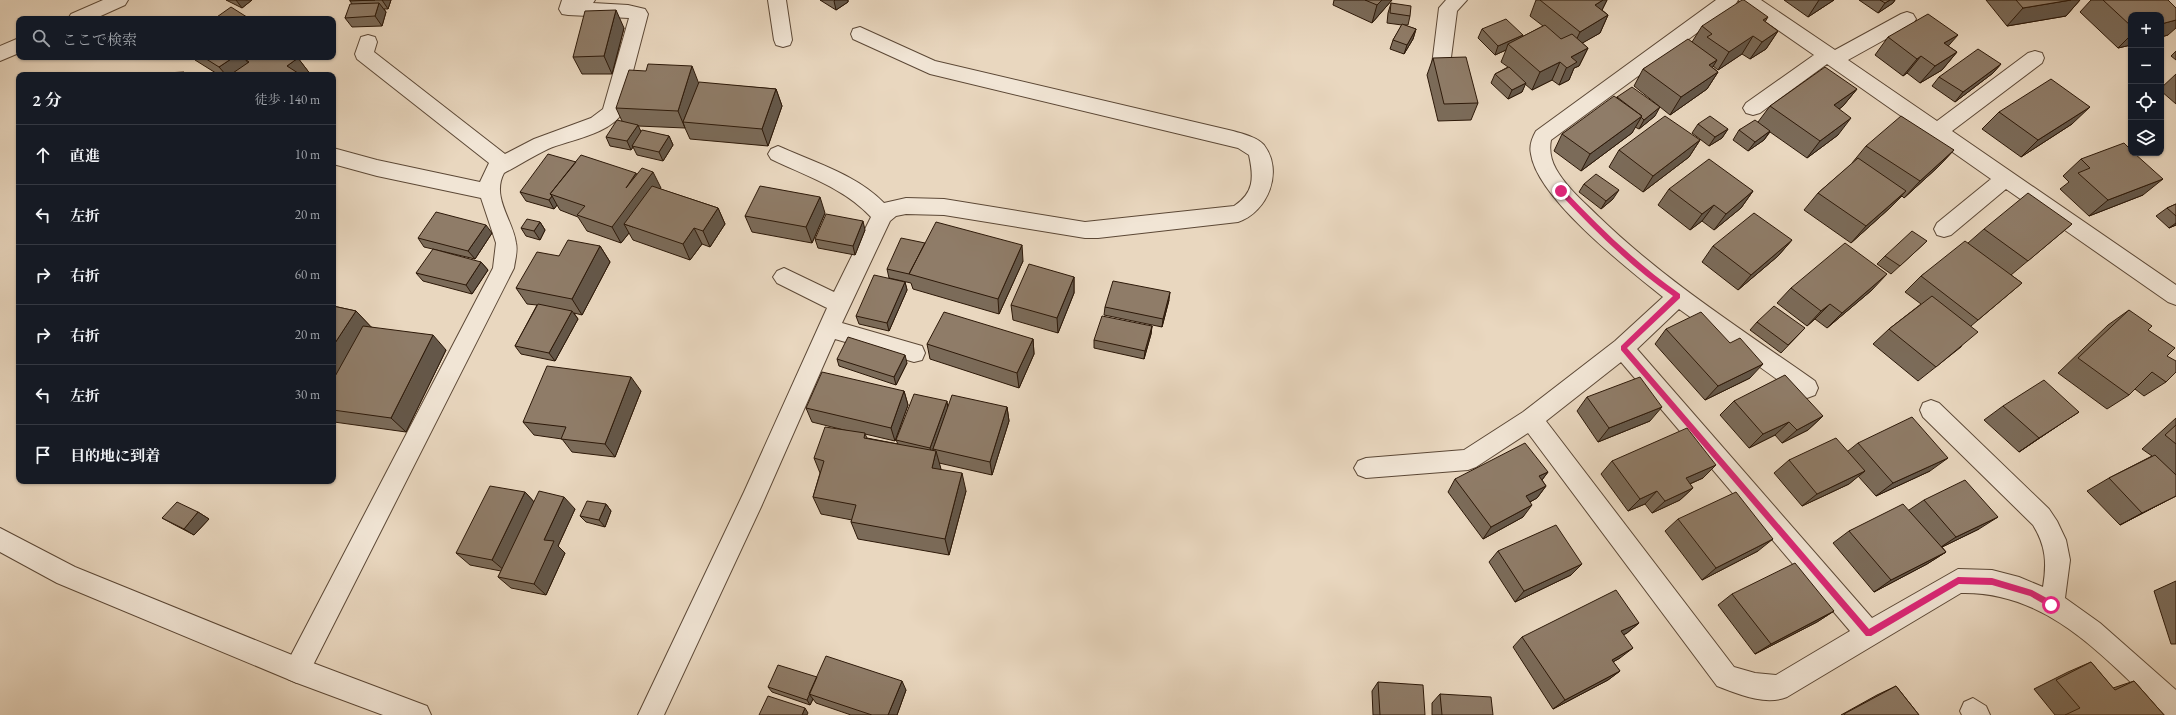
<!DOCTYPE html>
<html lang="ja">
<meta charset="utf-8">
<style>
:root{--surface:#171b24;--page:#242831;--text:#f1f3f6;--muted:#9ea1a6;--line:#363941}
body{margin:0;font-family:"EB Garamond","Noto Serif JP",serif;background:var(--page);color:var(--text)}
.controls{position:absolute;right:12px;top:12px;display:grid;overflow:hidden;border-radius:8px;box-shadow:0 1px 3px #0004}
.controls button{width:36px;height:36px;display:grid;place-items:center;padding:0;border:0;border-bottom:1px solid var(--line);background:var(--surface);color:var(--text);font:20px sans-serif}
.stop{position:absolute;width:12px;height:12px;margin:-9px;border:3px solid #db2777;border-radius:50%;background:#fff}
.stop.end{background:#db2777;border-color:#fff;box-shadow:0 1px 4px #0008}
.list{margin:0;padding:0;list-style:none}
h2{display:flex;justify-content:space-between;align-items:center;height:52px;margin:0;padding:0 16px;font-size:17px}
h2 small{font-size:13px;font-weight:400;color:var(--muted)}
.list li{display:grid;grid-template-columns:26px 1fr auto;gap:12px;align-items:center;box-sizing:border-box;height:60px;padding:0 16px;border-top:1px solid var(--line)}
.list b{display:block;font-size:15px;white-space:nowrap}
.list em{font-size:13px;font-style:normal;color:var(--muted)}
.icon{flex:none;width:22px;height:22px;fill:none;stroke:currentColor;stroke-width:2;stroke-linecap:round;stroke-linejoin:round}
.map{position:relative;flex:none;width:2176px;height:715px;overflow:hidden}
.search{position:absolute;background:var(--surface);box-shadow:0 1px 3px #0004;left:16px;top:16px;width:320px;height:44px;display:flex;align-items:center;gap:10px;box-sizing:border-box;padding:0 14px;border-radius:8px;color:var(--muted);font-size:15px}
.panel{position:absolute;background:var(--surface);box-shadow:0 1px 3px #0004;left:16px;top:72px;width:320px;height:412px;border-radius:8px}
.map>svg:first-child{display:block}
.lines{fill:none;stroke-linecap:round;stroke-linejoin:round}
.minor-casing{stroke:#5c4836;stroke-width:2}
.tertiary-casing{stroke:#5c4836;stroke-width:2}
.minor{fill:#f1e5d5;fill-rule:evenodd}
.tertiary{fill:#f1e5d5;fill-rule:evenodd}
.wall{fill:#7b6b59;stroke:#2d1909}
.shaded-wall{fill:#645749;stroke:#2d1909}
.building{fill:#8f7c68;stroke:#2d1909}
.route{fill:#db2777}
</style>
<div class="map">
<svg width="2176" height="715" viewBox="0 0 2176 715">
<rect width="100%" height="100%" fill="#e9d7bf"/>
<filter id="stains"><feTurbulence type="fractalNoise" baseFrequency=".005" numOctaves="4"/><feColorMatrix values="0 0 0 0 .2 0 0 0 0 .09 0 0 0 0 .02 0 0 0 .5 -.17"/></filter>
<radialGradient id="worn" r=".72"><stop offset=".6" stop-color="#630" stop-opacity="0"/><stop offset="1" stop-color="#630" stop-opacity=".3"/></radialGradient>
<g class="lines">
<g class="minor-casing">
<path id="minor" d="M103,0H128L125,5L94,19H68L71,14Z
M562,0H595L593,3L628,5L645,9L648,14L622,113C610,134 569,140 548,149C533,156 518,166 504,173C491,197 513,220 516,243C518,251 515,260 514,268L306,679L297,683L288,679L284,670L288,661L493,268L496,243L481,198L377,176L333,164V148L377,160L480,182L489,163L357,59L355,54L361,37L368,35L375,37L377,42L374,52L505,154L534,139L591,118L603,109L629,18L568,15L562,14L559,9Z
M768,0H786L792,40L790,45L783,47L776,45L774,40Z
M1446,0H1467L1457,11L1450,65L1448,70L1441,72L1434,70L1432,65L1439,8Z
M1716,0H1738L1735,5L1551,140C1549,150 1551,160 1556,169C1566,187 1584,202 1598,216C1664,280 1741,329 1815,381L1818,388L1815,395L1807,398L1799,395L1679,309L1637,349L1872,618L1958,569L1992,570L2019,577L2043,587C2047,563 2046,546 2033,525L1923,417L1920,410L1923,403L1931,400L1939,403L2049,509L2057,521L2066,540L2070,560L2065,598L2100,623L2176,690V715H2165C2105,659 2049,591 1961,593L1787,697C1765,706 1738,694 1717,686L1528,433L1476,467L1468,470L1366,478L1358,475L1354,468L1358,461L1366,458L1464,450L1523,412L1615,341L1663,297C1628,269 1537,198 1531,154C1529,146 1532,138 1536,131ZM1621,362L1850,631L1776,675L1755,673L1734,667L1546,421Z
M1739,0H1761L1835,50L1901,14L1907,12L1913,14L1916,19L1913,24L1848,60L1937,121L2028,53L2035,51L2042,53L2044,58L2042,63L1952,131L2176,285V305L2168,302L2006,189L1951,235L1944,237L1937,235L1934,229L1937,223L1991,179L1827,64L1760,113L1753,115L1746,113L1743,108L1746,103L1814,55L1742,5Z
M2164,0H2176V8L2167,5Z
M860,27L935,61L1233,131C1243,134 1257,137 1264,145C1284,171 1268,212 1238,222L1098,238H1085L944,215L906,214L896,216L890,221L842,323L922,346L925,353L922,360L914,362L835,339L761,507L664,715H638L744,492L827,308L777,283L773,277L777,271L784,268L834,292L871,217C844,188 806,176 771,159L768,154L771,149L778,146L785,149C819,164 858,176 884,203L906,198L944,199L1085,222L1234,206C1254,193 1254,178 1249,155L1238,148L930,74L853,39L851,34L853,29Z
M19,38V53L0,61V46Z
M1973,698L1986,706L1990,715H1962L1960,711L1964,702Z"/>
</g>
<g class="tertiary-casing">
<path id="tertiary" d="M0,528L75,567L297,657L427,706L431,715H383L297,683L57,583L0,552Z"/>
</g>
<use href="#minor" class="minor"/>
<use href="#tertiary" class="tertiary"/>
</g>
<path class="wall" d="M226,0H252L242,8Z
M350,0H391L388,9H384L386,12L382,26L352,27L345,18L352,4L350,1Z
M820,0H848V2L836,10Z
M1334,0H1392L1372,23L1333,5Z
M1536,0H1607L1602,10L1608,15L1600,33L1582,43L1588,48L1579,66L1574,68L1569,80L1559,85L1552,80L1532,90L1525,84L1522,92L1508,99L1491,83L1495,74L1508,67L1501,62L1506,50L1495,55L1478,38L1482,29L1523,35L1522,37L1543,26L1530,16Z
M1784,0H1834L1808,17Z
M1859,0H1895L1893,3L1878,13Z
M1986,0H2080L2066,16L2007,26Z
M2091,0H2168V35L2161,37V15H2131V45L2118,48L2080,12Z
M1391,3L1410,16L1408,25H1403L1416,29L1413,39L1404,54L1390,49L1393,40L1402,25L1387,23L1388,13Z
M1765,22L1778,31L1766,49L1750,59L1742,54L1718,70L1713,66L1712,67L1718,72L1707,89L1670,115L1634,86L1643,69L1692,42L1702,26Z
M624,28L612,74H582L573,57Z
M1888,37L1948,46L1957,52L1942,70L1920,83L1907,73L1903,76L1875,55Z
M2176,51V60L2171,56Z
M193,57H297L311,75H219L195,60Z
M1433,58L1478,103L1471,120L1438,121L1427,75Z
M2001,64L1993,73L1955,102L1932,86L1939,77Z
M2176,74V104L2161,91V88Z
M698,83L776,89L782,106L768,146L690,139L685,128L638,126L641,132L669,136L673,145L663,161L637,155L633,147L631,150L610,146L606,137L622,121L616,108Z
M1857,89L1843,106L1839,109L1838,135L1807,158L1770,132L1764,140L1748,151L1733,140L1739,130L1758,122L1770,106Z
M1617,97L1655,116L1639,129L1635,127L1632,133L1581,171L1554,151L1562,134Z
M1999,112L2072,124L2021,157L1982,129Z
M1698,124L1728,129L1722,138L1709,146L1692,133Z
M1700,140L1689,157L1643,192L1609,167L1619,150Z
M1866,146L1954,150L1938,167L1904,198L1902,196L1891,207L1851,243L1804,210L1818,193L1853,163H1852Z
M2081,159L2143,195L2089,216L2060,189L2069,182L2063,176Z
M576,162L636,175L661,188L660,189L718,208L725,224L710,247L702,244L690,260L633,240L629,233L621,243L587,231L578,217L560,210L557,205L554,209L526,201L520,192Z
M1584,184L1613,199L1601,209L1579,192Z
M1669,189L1753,191L1741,208L1714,230L1702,221L1690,230L1658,205Z
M2176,204V225L2169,228L2156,216L2167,208Z
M825,213L812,243L752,232L745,216Z
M540,222L545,230L540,240L526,236L521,228Z
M2072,224L2011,275L2022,283L1971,326L1961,347L1918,381L1873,344L1889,329L1921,304L1905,292L1921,276L1968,243L1984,229Z
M865,230L855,255L818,248L815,239Z
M492,233L475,259L424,247L418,238Z
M1792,240L1778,256L1738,290L1702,262L1713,246Z
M1927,241L1891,274L1877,264L1885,256Z
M600,246L610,262L582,315L574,313L578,319L555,361L521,354L515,346L537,305L527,304L516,288L559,256Z
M1023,261L999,314L913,289L911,283L889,278L887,269Z
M481,262L488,270L472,294L423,281L416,273Z
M1074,277V293L1058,333L1013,320L1011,305Z
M905,282L907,290L889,331L859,324L856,316Z
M1791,288L1872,290L1827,328L1815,319L1807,326L1777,303Z
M1169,300L1162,327L1104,315L1105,307Z
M333,306L356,311L371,327L446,350L406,432L334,422L333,421Z
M2129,310L2148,330L2167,356L2166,382L2144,396L2135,389L2129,395L2107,409L2058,373L2108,325Z
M1757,322L1805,328L1781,353L1750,330Z
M1152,326L1151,334L1144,359L1094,348V340Z
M1666,329L1750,378L1705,400L1655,344Z
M1033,339L1034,354L1019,388L930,359L927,344Z
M837,359L907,363L896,385L839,366Z
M641,391L615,457L572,452L562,439L534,435L523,422Z
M904,391L908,405L895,441L865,434L867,438L898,444L896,440L948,406L1007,407L1009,421L992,475L939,463L941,470L966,491L949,555L858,539L851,522L852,520L821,514L813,497L820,473L814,458L848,431L812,422L806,408Z
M1587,397L1650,421L1598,442L1577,411Z
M1734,401L1823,416L1808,430L1782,443L1775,435L1749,448L1720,415Z
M2003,406L2059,425L2019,452L1984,420Z
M2176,418V475L2173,473L2166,501L2120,525L2087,491L2109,478L2152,456L2142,449Z
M1858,443L1930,471L1876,496L1858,476L1849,484L1802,506L1774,473L1789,460L1848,451Z
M1612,461L1703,478L1690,484L1693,488L1680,500L1652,513L1645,504L1628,511L1601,474Z
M1548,472L1542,480L1546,486L1537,498L1530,502L1523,517L1483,539L1448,492L1455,479Z
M525,492L534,502L575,509L558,546L565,553L546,595L511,588L498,577L501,571L470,565L456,553Z
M1924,500L1979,529L1942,547L1946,552L1927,564L1874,592L1833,543L1849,531L1909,510Z
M606,504L611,511L605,527L586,522L580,516Z
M198,512L209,519L194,535L173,524L162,518Z
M1678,519L1758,551L1702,580L1665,531Z
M1498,551L1571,575L1515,602L1489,562Z
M2176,581V644H2171L2154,591Z
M1732,594L1834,611L1817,622L1755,654L1718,605Z
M1639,623L1627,633L1623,635L1620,658L1613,662L1620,671L1608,680L1553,709L1513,647L1522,637Z
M2091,662L2113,688L2134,681L2164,715H2055L2034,689L2068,672Z
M817,677L906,690L897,715H851L816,703L813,699L810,705L772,692L768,687Z
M1378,682L1425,715H1373L1372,691Z
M1896,686L1919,715H1841L1877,695Z
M1440,694L1493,715H1432V703Z"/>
<path class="shaded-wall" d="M236,0H252L242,8Z
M382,0H391L388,9Z
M835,0H848V2L836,10L834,1Z
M1382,0H1392L1372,23L1377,5Z
M1603,0H1607L1600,14L1595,5Z
M1819,0H1834L1808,17Z
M1890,0H1895L1893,3L1878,13L1885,3Z
M2071,0H2080L2066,16L2007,26L2023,8Z
M379,3L386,12L382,26L375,16Z
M616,10L624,28L612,74L604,56Z
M1608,15L1600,33L1572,49L1580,32Z
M1768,17L1757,35L1753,36L1742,54L1718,70L1729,52L1763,20Z
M2176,20V28L2168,35L2161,37V24Z
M1416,29L1413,39L1404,54L1407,45Z
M1778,31L1766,49L1750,59L1762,42Z
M1523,35L1519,45L1508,44L1506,50L1495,55L1498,46Z
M1958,35L1943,52L1944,43Z
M2131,35V45L2118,48Z
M1588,48L1579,66L1574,68L1569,80L1559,85L1571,57Z
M1957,52L1942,70L1920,83L1935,66Z
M1921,56L1907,73L1903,76L1917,59Z
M234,57H273L245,59L254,70L248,75H226L219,67Z
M298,58L311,75H294L287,66Z
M1717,60L1706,78L1709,65Z
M1560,62L1552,80L1532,90L1540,72Z
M2001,64L1993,73L1955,102L1963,92Z
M692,66L699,84L683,122L685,128L678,111Z
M1718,72L1707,89L1670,115L1681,97Z
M1526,83L1522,92L1508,99L1512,90Z
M776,89L782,106L768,146L762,129Z
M1857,89L1843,106L1821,123L1834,105Z
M1660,107L1655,116L1639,129L1644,120Z
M2090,107L2072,124L2021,157L2038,140Z
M1642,116L1632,133L1581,171L1590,154Z
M1851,118L1838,135L1807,158L1820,141Z
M638,125L642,134L632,146L633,147L631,150L627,141Z
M1728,129L1722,138L1709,146L1715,137Z
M1770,131L1764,140L1748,151L1755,142Z
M669,136L673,145L663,161L659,152Z
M1700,140L1689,157L1643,192L1653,176Z
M1954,150L1938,167L1904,198L1920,181Z
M653,172L661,188L633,227L624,224L629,233L621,243L612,227L626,188L636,173L642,186Z
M2163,179L2143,195L2089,216L2108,200Z
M1619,190L1613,199L1601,209L1606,201Z
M1753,191L1741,208L1714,230L1726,214Z
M1906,191L1891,207L1851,243L1866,226Z
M552,196L557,205L554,209L549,200Z
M820,197L825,213L812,243L806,227Z
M1714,205L1702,221L1690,230L1702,214Z
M718,208L725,224L710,247L703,231Z
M863,221L865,230L855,255L853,246Z
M540,222L545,230L540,240L534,231Z
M2176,223V225L2169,228Z
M486,225L492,233L475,259L468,251Z
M694,228L702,244L690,260L683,244Z
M1792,240L1778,256L1738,290L1751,275Z
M1022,245L1023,261L999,314L998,299Z
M600,246L610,262L582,315L572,299Z
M481,262L488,270L472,294L466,285Z
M1887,274L1872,290L1827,328L1842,313Z
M1074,277V293L1058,333L1057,318Z
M905,282L907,290L889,331L887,323Z
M1170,292L1169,300L1162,327L1163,319Z
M1830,304L1815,319L1807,326L1821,311Z
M356,311L376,332L333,398V346Z
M572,311L578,319L555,361L549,353Z
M1152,326L1151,334L1144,359L1145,351Z
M433,335L446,350L406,432L391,418Z
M1033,339L1034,354L1019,388L1017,373Z
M905,355L907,363L896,385L894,377Z
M1763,364L1750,378L1705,400L1718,386Z
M631,377L641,391L615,457L605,444Z
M904,391L908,405L895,441L891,428Z
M947,401L948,408L933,449V451L932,455L930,448Z
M1007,407L1009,421L992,475L990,462Z
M1662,407L1650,421L1598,442L1609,428Z
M2079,412L2059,425L2019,452L2039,438Z
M1823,416L1808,430L1782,443L1797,430Z
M1789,422L1775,435L1749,448L1763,434Z
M936,451L941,469L936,486L932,468Z
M1948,458L1930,471L1876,496L1893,483Z
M1716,465L1703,478L1673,491L1686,478Z
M1865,471L1849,484L1802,506L1817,494Z
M1548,472L1538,485L1539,476Z
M962,473L966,491L949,555L945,539Z
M1546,486L1537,498L1517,509L1526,496Z
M1693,488L1680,500L1652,513L1665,501Z
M1657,491L1645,504L1628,511L1640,499Z
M525,492L537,505L505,571L492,560Z
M2176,496L2166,501L2120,525L2142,513Z
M564,497L575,509L558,546L565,553L546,595L534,584L544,540Z
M606,504L611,511L605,527L599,520Z
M1532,505L1523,517L1483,539L1491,527Z
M198,512L209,519L194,535L184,529Z
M1998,517L1979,529L1938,549L1956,537Z
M1773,539L1758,551L1702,580L1716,568Z
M1946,552L1927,564L1874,592L1891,580Z
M1582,564L1571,575L1515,602L1524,591Z
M1834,611L1817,622L1755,654L1771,644Z
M1639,623L1627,633L1609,642L1621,631Z
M1633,648L1620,658L1600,669L1612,660Z
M1620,671L1608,680L1553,709L1565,700Z
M902,681L906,690L897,715H888Z
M809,694L813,699L810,705L807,700Z
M805,708L808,713L807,715H802Z"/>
<path class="building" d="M350,0H375L350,1Z
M1365,0H1382L1377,5Z
M1540,0H1603L1595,5L1608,15L1580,32Z
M1742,0H1744L1768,17L1763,20L1778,31L1762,42L1753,36L1729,52L1707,37L1712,34L1702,26Z
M1880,0H1890L1885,3Z
M2016,0H2071L2023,8Z
M2103,0H2168L2176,8V20L2161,24V15H2131V26Z
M379,3L375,16L345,18L350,4Z
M1391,3L1411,6L1410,16L1390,13Z
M231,7L250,19H214Z
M616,10L604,56L573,57L585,11Z
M1928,14L1958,35L1944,43L1957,52L1935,66L1921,56L1917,59L1888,37Z
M1506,19L1523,35L1498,46L1482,29Z
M1402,24L1416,29L1407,45L1393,40Z
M1545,25L1561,39L1572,34L1588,48L1571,57L1577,62L1567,68L1560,62L1540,72L1508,44Z
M1688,39L1717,60L1709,65L1718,72L1681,97L1643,69Z
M1978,49L2001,64L1963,92L1939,77Z
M203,57H234L219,67Z
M247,57H297L298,58L287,66L301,75H230L249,62L245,59Z
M1466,57L1478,103L1444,104L1433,58Z
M648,64L692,66L678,111L616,108L629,70L646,71Z
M1509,67L1526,83L1512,90L1495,74Z
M1825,67L1857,89L1834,105L1851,118L1820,141L1770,106Z
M184,72L183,75H148V74Z
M2051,79L2090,107L2038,140L1999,112Z
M699,82L776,89L762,129L683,122Z
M1632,87L1660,107L1644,120L1641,117L1642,116L1617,97Z
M1614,96L1642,116L1590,154L1562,134Z
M1665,116L1700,140L1653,176L1619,150Z
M1710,116L1728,129L1715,137L1698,124Z
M1901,116L1954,150L1920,181L1866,146Z
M617,120L638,125L627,141L606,137Z
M1755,120L1770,131L1755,142L1739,130Z
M642,130L669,136L659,152L632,146Z
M2124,143L2131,150V153H2134L2163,179L2108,200L2078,173L2090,168L2081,159Z
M548,154L576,162L550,194L552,196L549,200L520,192Z
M581,155L636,173L626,188L642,168L653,172L612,227L577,215L585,206L550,194Z
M1858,158L1906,191L1866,226L1818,193Z
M1709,159L1753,191L1726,214L1714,205L1702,214L1669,189Z
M1596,174L1619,190L1606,201L1584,184Z
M652,186L718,208L703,231L694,228L683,244L624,224Z
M760,186L820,197L806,227L745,216Z
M2028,193L2072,224L2028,261L1984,229Z
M2176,204V216L2167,208Z
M436,212L486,225L468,251L418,238Z
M1754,213L1792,240L1751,275L1713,246Z
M826,214L863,221L853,246L815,239Z
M527,219L540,222L534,231L521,228Z
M936,222L1022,245L998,299L909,274Z
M1912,231L1927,241L1900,266L1885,256Z
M901,238L925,243L909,274L887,269Z
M568,240L600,246L572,299L516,288L537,252L559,256Z
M1965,241L2022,283L1978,320L1921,276Z
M1845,243L1887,274L1842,313L1830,304L1821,311L1791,288Z
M433,249L481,262L466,285L416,273Z
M1029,264L1074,277L1057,318L1011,305Z
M874,275L905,282L887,323L856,316Z
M1113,281L1170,292L1163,319L1105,307Z
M1932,296L1978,332L1936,367L1889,329Z
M538,304L572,311L549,353L515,346Z
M333,306L356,311L333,346Z
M1774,306L1805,328L1788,345L1757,322Z
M2129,310L2152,326L2148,330L2175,348L2167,356L2176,361V372L2166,382L2152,372L2129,395L2078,358Z
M944,312L1033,339L1017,373L927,344Z
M1701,312L1730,343L1740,338L1763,364L1718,386L1666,329Z
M1102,316L1152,326L1145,351L1094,340Z
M363,326L433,335L391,418L333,410V380Z
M848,337L905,355L894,377L837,359Z
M547,366L631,377L605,444L561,439L566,427L523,422Z
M822,372L904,391L891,428L806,408Z
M1785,375L1823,416L1797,430L1789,422L1763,434L1734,401Z
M1640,377L1662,407L1609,428L1587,397Z
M2044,380L2079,412L2039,438L2003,406Z
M914,394L947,401L930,448L896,440Z
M952,395L1007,407L990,462L933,449Z
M1912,417L1948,458L1893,483L1858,443Z
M2176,425V444L2165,435Z
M825,427L865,433L864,438L936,451L932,468L962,473L945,539L851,522L856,505L813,497L824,461L814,458Z
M1687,428L1716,465L1686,478L1693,488L1665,501L1657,491L1640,499L1612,461Z
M1836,438L1865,471L1817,494L1789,460Z
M1525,443L1548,472L1539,476L1546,486L1526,496L1532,505L1491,527L1455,479Z
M2155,455L2176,475V496L2142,513L2109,478Z
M1965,480L1998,517L1956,537L1924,500Z
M490,486L525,492L492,560L456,553Z
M539,491L564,497L544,540L554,541L534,584L498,577Z
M1736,492L1773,539L1716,568L1678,519Z
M587,501L606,504L599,520L580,516Z
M177,502L198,512L184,529L162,518Z
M1903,504L1946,552L1891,580L1849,531Z
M1556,525L1582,564L1524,591L1498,551Z
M1795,563L1834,611L1771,644L1732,594Z
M1616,590L1639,623L1621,631L1633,648L1612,660L1620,671L1565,700L1522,637Z
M826,656L902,681L888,715H872L809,694Z
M2091,662L2115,690L2134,681L2164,715H2065L2080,708L2056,680Z
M778,665L817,677L807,700L768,687Z
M1378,682L1423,685L1425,715H1380Z
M1896,686L1919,715H1845L1844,714Z
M1440,694L1491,697L1493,715H1442Z
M768,696L805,708L802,715H759Z"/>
<path class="route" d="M1559,189H1563C1599,227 1637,264 1680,294V298L1627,348L1869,629L1958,577L1992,578L2032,590L2054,602V607H2049L2030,596L1992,585L1959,584L1871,636H1866L1621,350V346L1673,296C1631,267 1594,230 1559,193Z"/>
<rect width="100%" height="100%" filter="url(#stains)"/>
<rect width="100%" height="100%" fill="url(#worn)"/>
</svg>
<div class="controls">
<button>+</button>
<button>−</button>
<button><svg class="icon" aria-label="locate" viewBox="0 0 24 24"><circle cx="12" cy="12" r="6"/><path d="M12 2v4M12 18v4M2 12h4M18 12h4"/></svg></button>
<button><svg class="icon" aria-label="layers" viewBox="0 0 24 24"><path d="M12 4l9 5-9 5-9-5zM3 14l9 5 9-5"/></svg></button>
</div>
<div class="stop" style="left:2051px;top:605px"></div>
<div class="stop end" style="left:1561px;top:191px"></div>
<div class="search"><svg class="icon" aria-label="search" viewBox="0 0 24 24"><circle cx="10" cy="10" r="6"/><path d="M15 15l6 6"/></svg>ここで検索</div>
<section class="panel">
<h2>2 分<small>徒歩 · 140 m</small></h2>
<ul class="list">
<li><svg class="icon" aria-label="ahead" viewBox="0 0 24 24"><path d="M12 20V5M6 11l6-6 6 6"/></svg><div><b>直進</b></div><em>10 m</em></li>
<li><svg class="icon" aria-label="left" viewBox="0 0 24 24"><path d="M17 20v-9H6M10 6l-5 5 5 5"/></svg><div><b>左折</b></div><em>20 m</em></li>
<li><svg class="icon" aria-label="right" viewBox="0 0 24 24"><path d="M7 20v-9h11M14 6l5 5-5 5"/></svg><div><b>右折</b></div><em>60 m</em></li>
<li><svg class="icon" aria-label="right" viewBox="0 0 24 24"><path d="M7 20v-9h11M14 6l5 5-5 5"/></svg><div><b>右折</b></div><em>20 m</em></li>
<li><svg class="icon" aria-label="left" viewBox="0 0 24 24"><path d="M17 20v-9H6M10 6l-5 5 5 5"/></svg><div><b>左折</b></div><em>30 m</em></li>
<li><svg class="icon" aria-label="arrive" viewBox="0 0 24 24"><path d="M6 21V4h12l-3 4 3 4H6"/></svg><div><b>目的地に到着</b></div></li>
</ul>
</section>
</div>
